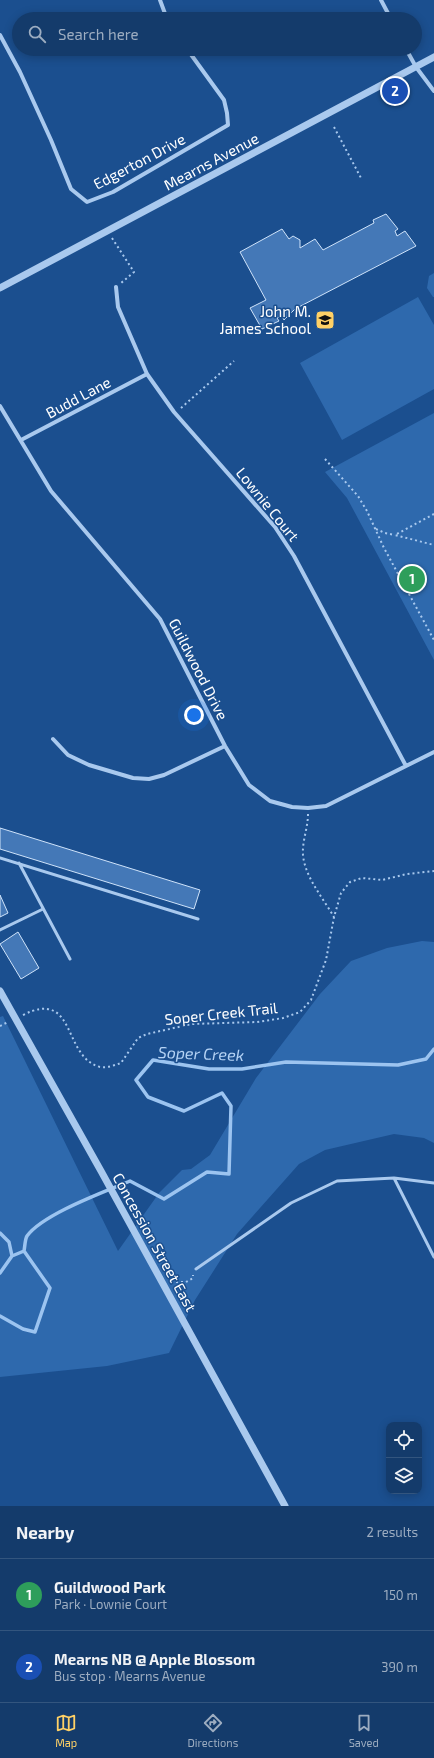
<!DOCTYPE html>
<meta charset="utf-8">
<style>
:root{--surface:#143b6b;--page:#214673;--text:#f1f3f6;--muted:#9dadc1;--line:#33557e;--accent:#ffd166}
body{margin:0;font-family:"Exo 2",sans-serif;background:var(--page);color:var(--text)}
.controls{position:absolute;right:12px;bottom:12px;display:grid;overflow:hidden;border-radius:8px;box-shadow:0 2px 10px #0003}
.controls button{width:36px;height:36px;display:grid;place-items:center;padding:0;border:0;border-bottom:1px solid var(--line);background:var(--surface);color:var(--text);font:20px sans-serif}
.you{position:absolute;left:194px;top:715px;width:14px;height:14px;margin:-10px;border:3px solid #fff;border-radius:50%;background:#1a73e8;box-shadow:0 0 0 6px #1a73e833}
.badge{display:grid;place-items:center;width:26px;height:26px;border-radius:50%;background:var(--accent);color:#fff;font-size:13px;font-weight:700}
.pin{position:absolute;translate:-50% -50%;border:2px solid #fff;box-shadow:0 1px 4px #0006}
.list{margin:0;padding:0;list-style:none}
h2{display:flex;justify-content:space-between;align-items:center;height:52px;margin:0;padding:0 16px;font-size:17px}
h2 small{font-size:13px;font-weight:400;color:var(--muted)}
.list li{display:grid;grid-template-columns:26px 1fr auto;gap:12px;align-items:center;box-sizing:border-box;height:72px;padding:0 16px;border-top:1px solid var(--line)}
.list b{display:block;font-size:15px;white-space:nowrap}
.list p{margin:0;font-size:13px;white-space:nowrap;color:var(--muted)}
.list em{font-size:13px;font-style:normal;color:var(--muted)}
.icon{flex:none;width:22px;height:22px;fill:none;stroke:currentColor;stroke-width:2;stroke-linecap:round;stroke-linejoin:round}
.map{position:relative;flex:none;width:434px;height:1506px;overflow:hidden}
.search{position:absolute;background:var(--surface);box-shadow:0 2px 10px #0003;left:12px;right:12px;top:12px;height:44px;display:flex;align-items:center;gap:10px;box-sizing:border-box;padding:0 14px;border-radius:22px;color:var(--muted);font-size:15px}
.sheet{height:196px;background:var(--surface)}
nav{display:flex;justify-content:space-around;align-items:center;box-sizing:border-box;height:56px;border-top:1px solid var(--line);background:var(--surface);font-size:11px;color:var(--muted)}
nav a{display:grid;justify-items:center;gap:2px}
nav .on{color:var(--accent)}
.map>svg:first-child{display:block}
.green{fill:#2e69ad}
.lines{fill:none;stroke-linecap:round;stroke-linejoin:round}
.stream{stroke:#9cc4f0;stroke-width:3.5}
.building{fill:#4478b7;stroke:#cfe3fa}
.path{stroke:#a9c9ee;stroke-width:2;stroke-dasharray:2 3;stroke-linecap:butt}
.service{stroke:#a9c9ee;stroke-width:3}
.minor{stroke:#a9c9ee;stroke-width:4}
.tertiary{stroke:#a9c9ee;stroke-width:7}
.labels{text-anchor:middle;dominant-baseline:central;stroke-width:3;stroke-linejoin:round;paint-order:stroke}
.street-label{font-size:15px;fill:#fff;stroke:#1b4f8f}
.poi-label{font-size:15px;fill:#fff;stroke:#1b4f8f;text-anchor:end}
.water-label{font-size:16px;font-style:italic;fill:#b5d3f5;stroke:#1b4f8f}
</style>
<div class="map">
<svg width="434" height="1506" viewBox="0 0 434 1506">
<rect width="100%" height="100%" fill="#1b4f8f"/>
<path class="green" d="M434,273V297H433L427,288L429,276Z
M418,297L434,325V389L342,440L300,363Z
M434,413V660L347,498L325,472Z
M422,941L434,942V1143L424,1138L394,1134L325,1150L299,1164L237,1234L195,1300L169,1353L107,1366L0,1377V1017L3,1016L118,1251L159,1193L182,1170L191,1169L210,1155L256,1078L320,994L351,961L387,948Z"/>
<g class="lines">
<path class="stream" d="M0,1233L9,1242L12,1256L24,1251C25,1246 25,1239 27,1236C43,1214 104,1192 130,1181L164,1199L207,1172L229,1174L231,1106L222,1093L184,1111L148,1097L136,1080L153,1060L209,1069H242L286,1062L398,1065L426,1059L434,1049
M0,1273L12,1256
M0,1316L23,1329L35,1332L50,1288L24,1251"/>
</g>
<path class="building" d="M386,214L398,229L395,231L397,236L405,231L416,246L295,309L284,320L282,316L277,318L279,321L262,329L250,308L266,300L240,252L282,229L289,239L293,236L300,240V248L315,239L323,250L374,223L373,220Z
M0,828L200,890L194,909L0,849Z
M0,895L8,913L0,917Z
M18,932L39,968L21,979L0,944Z"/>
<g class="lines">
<path class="path" d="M334,127L361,178
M112,238L134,272L121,283
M181,408L234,361
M325,459L358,496L367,511L384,548L434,640
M434,514L395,535L434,545
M376,529L385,533L395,535
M308,814C308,828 302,841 303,855C305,877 323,898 334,917
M23,1015C77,988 62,1057 100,1067C108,1068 115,1065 121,1063L138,1038L147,1034L192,1024L257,1022L283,1018L300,1012L311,1000L326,960L334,917L341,893L350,882L362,878L382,880L407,874L434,871
M0,1026L8,1022
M171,1282H186L193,1278V1275"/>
<path class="service" d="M0,858L198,919
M19,863L70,959
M0,930L43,909
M394,1178L434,1257
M196,1269L291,1203L337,1181L394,1178L434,1183"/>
<path class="minor" d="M160,0L167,19
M381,0L391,19
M0,35L20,72L51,140L71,189L87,202L113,192L228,125L227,113L224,100L187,49
M406,49L416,67L434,91
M116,287L118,307L147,374L174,412L275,527L294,556L406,766
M0,406L51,491L160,619L225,746L249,785L270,801L292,807L308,808L326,806L434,752
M21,440L147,374
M53,739L68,755L89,765L133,778L149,779L164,775L225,746"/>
<path class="tertiary" d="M0,288L434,57
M0,991L101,1171L285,1506"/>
</g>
<defs>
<g id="school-square" transform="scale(1)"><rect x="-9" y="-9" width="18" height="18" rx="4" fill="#ffd166" stroke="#1b4f8f"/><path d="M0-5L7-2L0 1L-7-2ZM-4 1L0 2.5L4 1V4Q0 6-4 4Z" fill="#111"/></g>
</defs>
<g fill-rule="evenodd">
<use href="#school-square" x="325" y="320"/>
</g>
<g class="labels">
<g class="street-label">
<text transform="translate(139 161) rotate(-28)">Edgerton Drive</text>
<text transform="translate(211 161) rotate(-28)">Mearns Avenue</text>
<text transform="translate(78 397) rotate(-28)">Budd Lane</text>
<text transform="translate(268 504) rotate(51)">Lownie Court</text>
<text transform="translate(199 669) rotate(63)">Guildwood Drive</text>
<text transform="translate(221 1013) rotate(-6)">Soper Creek Trail</text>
<text transform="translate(155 1242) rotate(61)">Concession Street East</text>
</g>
<g class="poi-label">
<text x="311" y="311">John M.<tspan x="311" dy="17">James School</tspan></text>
</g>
<g class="water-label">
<text transform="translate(201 1053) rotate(2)">Soper Creek</text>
</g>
</g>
</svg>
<div class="controls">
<button><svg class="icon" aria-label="locate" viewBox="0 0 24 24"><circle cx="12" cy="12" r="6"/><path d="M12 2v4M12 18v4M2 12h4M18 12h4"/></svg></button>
<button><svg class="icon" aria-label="layers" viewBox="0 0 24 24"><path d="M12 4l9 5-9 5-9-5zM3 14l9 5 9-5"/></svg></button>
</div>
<div class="you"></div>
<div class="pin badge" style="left:412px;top:579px;background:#2e9e5b">1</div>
<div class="pin badge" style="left:395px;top:91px;background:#1a4fb4">2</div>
<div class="search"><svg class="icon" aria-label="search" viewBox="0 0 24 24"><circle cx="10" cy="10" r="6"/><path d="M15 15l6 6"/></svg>Search here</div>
</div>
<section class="sheet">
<h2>Nearby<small>2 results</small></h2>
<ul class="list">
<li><span class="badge" style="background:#2e9e5b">1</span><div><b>Guildwood Park</b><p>Park · Lownie Court</p></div><em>150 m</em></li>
<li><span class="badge" style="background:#1a4fb4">2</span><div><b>Mearns NB @ Apple Blossom</b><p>Bus stop · Mearns Avenue</p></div><em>390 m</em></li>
</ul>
</section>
<nav>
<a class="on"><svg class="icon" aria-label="map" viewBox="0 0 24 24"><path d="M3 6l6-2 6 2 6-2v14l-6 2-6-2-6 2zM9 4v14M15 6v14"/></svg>Map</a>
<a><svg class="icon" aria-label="directions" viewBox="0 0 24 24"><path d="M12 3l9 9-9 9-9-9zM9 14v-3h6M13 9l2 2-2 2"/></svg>Directions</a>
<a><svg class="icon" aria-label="saved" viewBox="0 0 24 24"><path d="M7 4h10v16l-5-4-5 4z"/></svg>Saved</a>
</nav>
